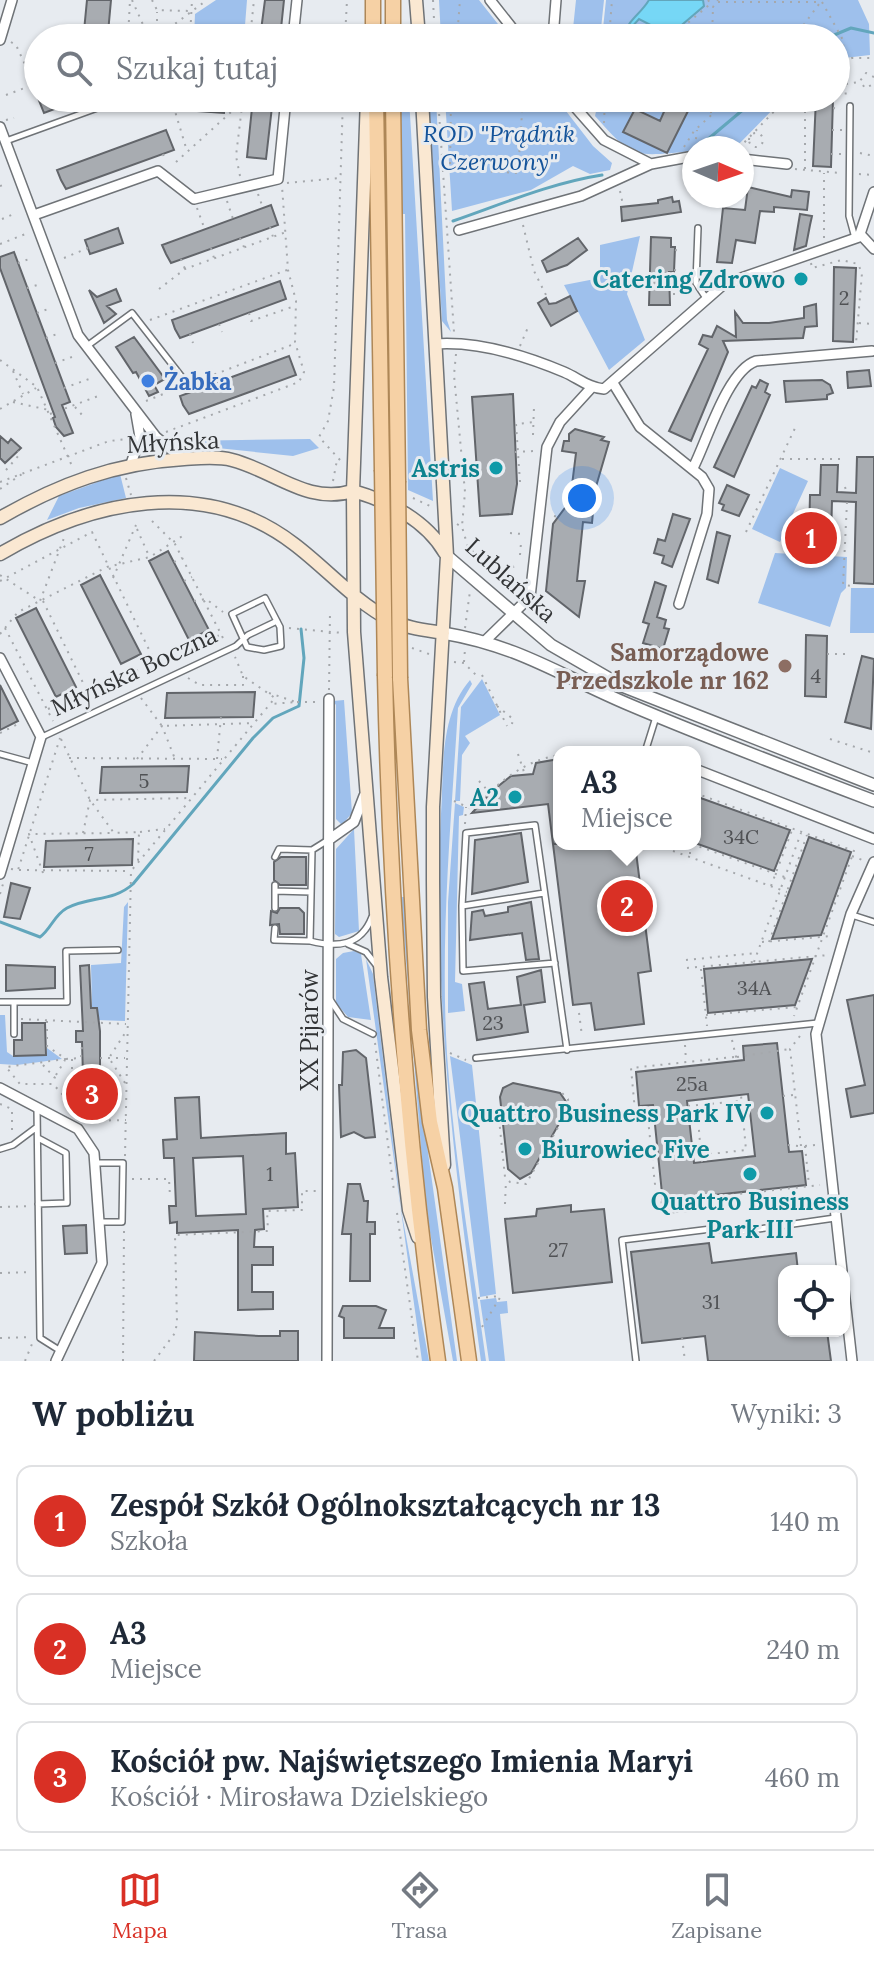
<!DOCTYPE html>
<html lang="pl">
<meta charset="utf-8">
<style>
:root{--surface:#fff;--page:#f2f2f3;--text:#1f2937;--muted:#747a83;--line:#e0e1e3;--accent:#d93025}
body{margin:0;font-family:Lora,serif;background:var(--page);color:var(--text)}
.controls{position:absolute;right:24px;bottom:24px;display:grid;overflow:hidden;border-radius:16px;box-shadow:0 2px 6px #0004}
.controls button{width:72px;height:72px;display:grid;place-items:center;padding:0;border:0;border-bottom:2px solid var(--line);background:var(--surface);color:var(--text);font:40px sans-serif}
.compass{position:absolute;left:682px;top:136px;width:72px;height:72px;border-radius:50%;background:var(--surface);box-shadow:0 2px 6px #0004;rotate:92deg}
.you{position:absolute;left:582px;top:498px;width:28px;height:28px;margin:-20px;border:6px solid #fff;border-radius:50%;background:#1a73e8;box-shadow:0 0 0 12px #1a73e833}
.badge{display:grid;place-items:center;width:52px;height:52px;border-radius:50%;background:var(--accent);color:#fff;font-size:26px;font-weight:700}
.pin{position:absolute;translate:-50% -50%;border:4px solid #fff;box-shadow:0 2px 8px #0006}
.popup{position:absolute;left:553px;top:746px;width:148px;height:104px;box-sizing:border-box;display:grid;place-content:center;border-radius:16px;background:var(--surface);filter:drop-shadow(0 2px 6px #0005);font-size:26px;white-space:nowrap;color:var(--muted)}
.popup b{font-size:30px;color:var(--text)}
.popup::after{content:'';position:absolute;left:50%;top:100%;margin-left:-16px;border:16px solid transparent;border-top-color:var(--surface)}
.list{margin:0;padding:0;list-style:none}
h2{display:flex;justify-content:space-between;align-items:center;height:104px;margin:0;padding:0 32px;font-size:34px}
h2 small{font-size:26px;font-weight:400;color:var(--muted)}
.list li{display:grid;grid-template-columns:52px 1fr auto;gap:24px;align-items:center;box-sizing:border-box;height:112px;margin:0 16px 16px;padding:0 16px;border:2px solid var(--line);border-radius:16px}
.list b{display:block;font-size:30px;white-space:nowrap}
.list p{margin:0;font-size:26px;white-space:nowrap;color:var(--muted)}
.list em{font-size:26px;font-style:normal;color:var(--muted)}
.icon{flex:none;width:44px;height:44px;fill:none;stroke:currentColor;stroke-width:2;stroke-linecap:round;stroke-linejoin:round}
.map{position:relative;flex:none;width:874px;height:1361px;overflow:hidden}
.search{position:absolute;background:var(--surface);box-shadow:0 2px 6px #0004;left:24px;right:24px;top:24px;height:88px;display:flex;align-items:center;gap:20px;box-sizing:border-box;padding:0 28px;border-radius:44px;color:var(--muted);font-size:30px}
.sheet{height:488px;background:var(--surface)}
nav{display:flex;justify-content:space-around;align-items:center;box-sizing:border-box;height:112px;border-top:2px solid var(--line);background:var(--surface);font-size:22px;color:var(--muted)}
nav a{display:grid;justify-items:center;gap:4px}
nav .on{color:var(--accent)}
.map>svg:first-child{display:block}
.green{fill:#9ec0ec}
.water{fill:#76d7f6;stroke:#62a6bc;stroke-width:2}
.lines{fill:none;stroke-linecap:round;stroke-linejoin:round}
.stream{stroke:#62a6bc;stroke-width:3}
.building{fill:#a8acb1;stroke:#62656a;stroke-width:2;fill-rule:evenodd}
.service-casing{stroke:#6f7377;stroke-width:8}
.minor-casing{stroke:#6f7377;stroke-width:12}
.tertiary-casing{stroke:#6f7377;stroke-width:14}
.secondary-casing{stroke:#6f7377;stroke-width:15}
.primary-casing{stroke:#ae8757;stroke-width:17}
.path{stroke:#a5a8ac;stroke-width:2;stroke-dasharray:2 6;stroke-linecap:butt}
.service{stroke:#fff;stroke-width:5}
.minor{stroke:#fff;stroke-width:9}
.tertiary{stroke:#fff;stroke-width:11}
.secondary{stroke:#fae8d2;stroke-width:12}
.primary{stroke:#f6d1a5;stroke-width:14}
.primary-bridge-casing{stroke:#ae8757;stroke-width:17;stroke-linecap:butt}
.primary-bridge{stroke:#f6d1a5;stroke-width:14}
.culture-dot{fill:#0f9aa8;stroke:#e7ebf0;stroke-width:3}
.shop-dot{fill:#3f7fe0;stroke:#e7ebf0;stroke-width:3}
.education-dot{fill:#8d6e63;stroke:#e7ebf0;stroke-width:3}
.labels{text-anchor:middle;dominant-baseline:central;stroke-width:6;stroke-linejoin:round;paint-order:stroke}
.number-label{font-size:20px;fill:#505255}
.park-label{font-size:24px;font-style:italic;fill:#14539a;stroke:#e7ebf0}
.culture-label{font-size:24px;font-weight:bold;fill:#0d838f;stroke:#e7ebf0;text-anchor:end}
.shop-label{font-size:24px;font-weight:bold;fill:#366cbe;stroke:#e7ebf0;text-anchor:start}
.street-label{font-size:24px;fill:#323436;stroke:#e7ebf0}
.education-label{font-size:24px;font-weight:bold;fill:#785e54;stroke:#e7ebf0;text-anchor:end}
</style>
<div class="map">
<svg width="874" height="1361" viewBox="0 0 874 1361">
<rect width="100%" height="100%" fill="#e7ebf0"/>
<path class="green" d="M216,0H247L244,38H194L195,14Z
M439,0H479L509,38H441Z
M576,0H604L600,38H572Z
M606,0H858L869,24L870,55L836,59V38H602Z
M399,98H409L433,501L408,490L405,214H401Z
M429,98H436L447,320L451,332L442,321Z
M445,98H556L593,146L612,163L610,170L590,174L573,166L531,190L452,211Z
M599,98H784L735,148H694V151C634,156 635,161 595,116Z
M640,236L627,294L645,340L609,370L564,285L600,278V245Z
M167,438L181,441L310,439L319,448L293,456L169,443Z
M780,468L808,481L780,542L752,529Z
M120,474L126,498L79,508L47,520L59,496Z
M775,553L847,557L846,588L841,593L830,627L758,603Z
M851,588H874V633H850Z
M482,679L500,715L465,736L470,743L462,755L460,801H455L461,707Z
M470,680L472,684L458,708C451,823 440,938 447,1054C454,1157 472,1259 486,1361H481C456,1179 432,999 441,814C444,770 439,716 470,680Z
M344,700L352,813L342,825L336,819V705L333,701Z
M455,803L464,807L463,815L459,816L455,982L462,984L465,1011L448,1013V902Z
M354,829L359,931L339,937L335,934L336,849Z
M401,897H404L422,1109L457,1361H453L426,1210Z
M128,902L125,1021L97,1020V1008H92L91,965L121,963L124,907Z
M354,951L361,954L371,1020L348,1017L336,1003V959L343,953Z
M366,959L373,974L401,1209L429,1361H422Z
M0,1015H5L7,1052L13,1056H46L47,1048L62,1059L17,1065L0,1064Z
M450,1056L472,1065L496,1294L480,1297Z
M496,1298L497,1302L507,1301L508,1313L500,1314L505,1361H489L480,1300Z"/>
<path class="water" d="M649,0H703L704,6L670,35L639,19L630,29L628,38H623C627,20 640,15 649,0Z"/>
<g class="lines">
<path class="stream" d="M827,38L851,28L874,33
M701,145L757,98
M453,221C502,204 551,183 602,175
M0,922L40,937C51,929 54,915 67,908C90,896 113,902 133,884L253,738L273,718L299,706L304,658L301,629"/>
</g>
<path class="building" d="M87,0H111L108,33L84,31Z
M265,0H284L280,38H260Z
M38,98H81V99L44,113Z
M185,98H225L224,113L184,110Z
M253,98H273L266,159L247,157Z
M670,98L691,105L667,153L623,132L635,109L660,121Z
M816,98H833L831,167L813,166Z
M166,130L174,150L66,189L61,180L57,170Z
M748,187L791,197L792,190L809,192L807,210L774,207V212L760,211L755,243L736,240L732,263L717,262L723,208L745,210Z
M672,197L673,202L679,201L681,212L622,221L621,207L658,203V200Z
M271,205L278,225L171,263L166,254L162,245Z
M800,214L812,216L810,225L806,246L794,250Z
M118,228L123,243L90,254L85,240Z
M651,237L671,238V247H675L674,272H669L670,305H649Z
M578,238L587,250L567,265L547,272L542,261Z
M14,252L70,402L62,405L73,433L64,436L56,427L53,418L55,417L0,268V257Z
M834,267L856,268L853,342L833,341Z
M280,281L286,299L180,338L175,329L172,320Z
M116,289L121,301L107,306L116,314L104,323L89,290L97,297Z
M570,296L577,311L551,326L538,303L546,298L549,304L556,303Z
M816,304L817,326L805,327L803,338L723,341L728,352L691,441L669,431L708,349L699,344L703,335L712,337L717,326L736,337L735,312L743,323H769L804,318V307Z
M134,337L165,379L154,385L158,392L149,396L136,372L133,373L116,347Z
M289,356L296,375L189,414L183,405L180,396Z
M869,370L871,386L848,388L847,372Z
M760,380L768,384L765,392L770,395L734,477L714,467L752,386L756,388Z
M784,381L822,380L830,385L833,393L827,395V399L786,402Z
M513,394L517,484L512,514L480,516L472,397Z
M575,429L604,437L601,440L609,442L595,490L592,523L583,522L577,581H585L579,617L546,591L553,524L570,501L576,453L562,451L564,441H569V434Z
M0,436L8,443L11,439L21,448L5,463L0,458Z
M857,457H874V584L854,583L856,502L832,501L831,538L809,537L810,495H820L821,465H838L837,492L856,493Z
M727,485L749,495L739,516L722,510L724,505L719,503Z
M673,514L690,519L672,567L662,563L664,556L654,553L658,539L665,541Z
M717,532L730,536L718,583L707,579Z
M168,551L209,630L189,640L149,561Z
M100,575L141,654L121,664L81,585Z
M655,582L666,586L657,617L666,620L664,628L669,629L663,649L643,643L649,624L643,622Z
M36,608L76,687L56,697L16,618Z
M806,635L827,636L826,697L805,696Z
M862,656L874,659L871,729L845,722Z
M0,685L18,721L0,730Z
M255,692L253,717L165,718L167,693Z
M559,759V843L553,844L548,804L472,813L491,792L511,776L533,774L536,763Z
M189,766L187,792L100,793L102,767Z
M695,796L790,830L774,871L695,843Z
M521,833L528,882L472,894L475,840Z
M809,837L851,852L821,935L772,939Z
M133,839L132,865L44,867L46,841Z
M553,844H635L651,971L638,973L644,1024L595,1030L591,1003L573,1005Z
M281,857H306V885H280L274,880V862Z
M11,883L30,888L20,919L4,917Z
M531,902L539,959L526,960L522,933L470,940L472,912L483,910L485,916L508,912V907Z
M280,908H299L304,913V934H280L279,924L270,925L271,911L277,913Z
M812,959L795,1005L708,1013L704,969Z
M6,965L55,967V988L6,991Z
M89,965L91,1008H97L100,1031V1075H108L109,1113H96V1117L76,1114L75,1075H83L82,1042H76V1031H83L80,966Z
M541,970L545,1002L524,1005L528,1032L477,1040L469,984L484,982L488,1009L521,1005L517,977Z
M874,995V1113L851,1117L846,1089L865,1085L847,1000Z
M22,1023H45L46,1055L14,1056V1040H22Z
M777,1043L789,1152L802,1151L806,1185L697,1197L699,1210L664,1213L653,1105L639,1106L636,1072L744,1060L743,1046ZM748,1094L755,1156L694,1163L687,1101Z
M356,1050L366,1058L375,1137L365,1138L354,1132L341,1137L339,1085H342L343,1052Z
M513,1083L560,1093L569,1106L531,1173L520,1179L508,1169L500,1097L503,1088Z
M199,1097L201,1138L286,1133V1154L295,1153L298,1207L263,1209L264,1229L255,1230L254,1247H273V1265H252V1292H273V1309L238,1310V1230L177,1233V1222L170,1223L169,1206H176L174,1158H164L163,1140L177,1139L175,1098ZM243,1156L246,1214L196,1216L193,1158Z
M348,1184H360L364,1201H368L367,1222H375V1234H370V1281H350L351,1234H342Z
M571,1205V1212L604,1209L612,1282L513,1293L505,1219L536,1216L537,1209Z
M86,1225L87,1253L65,1254L63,1226Z
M709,1243L712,1263L796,1253L798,1271H784V1331H827L831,1361H708L705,1336L642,1343L631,1252Z
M343,1306H376L386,1310L379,1328H394V1338H344V1318L339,1316Z
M280,1331H298V1361H194L195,1332L259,1336H280Z"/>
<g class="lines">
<g class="service-casing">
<path id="service" d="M850,106L849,216L855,238
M6,141L125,98
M698,228L696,283L706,298
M87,346L132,313L185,381
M265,598L280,627L281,646L264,650L247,647L232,614Z
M42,737L236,646L248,635L277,621
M654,752L646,749L656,717
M0,754L33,763
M328,840L312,850L310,941C337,948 361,946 372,917
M275,857L279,849L312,850
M275,885V891L311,892
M544,893L462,906L466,833L535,825L567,1050
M462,906L463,971L555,963
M275,908V891
M852,915L874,922
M275,928L274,940L310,941
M348,944L366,952L377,966
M329,998L343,1019L373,1034
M0,1002H67L66,951L118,950
M14,1002V1034
M476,1058L818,1023
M37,1108L40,1338L59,1350
M38,1138L66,1153L67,1203L38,1204
M0,1149L13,1145L37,1127
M96,1163H123L122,1222H101
M636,1361L622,1240L711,1229L738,1232L835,1218"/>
</g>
<g class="minor-casing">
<path id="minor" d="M490,0L520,38
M293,38L297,0
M553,38L556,0
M0,40L12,0
M567,98L604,140L651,164
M0,127L78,335L156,437L183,459
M742,159L787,164
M34,215L158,171L194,199L278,179L286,98
M459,230L581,196L651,164L694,156
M861,235L874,249
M435,344C477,341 526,356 564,372C578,378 589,388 604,389L724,284L859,237L874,192
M613,383L640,427L702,477L709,489L707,514L679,604
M131,464L140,437L136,414
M693,468C707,441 727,371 756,361L872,351
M485,641L530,597L547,447L560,422L592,387
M0,658L41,737L0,874
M695,769L874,839
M330,839L354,822L364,796
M0,1088L78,1129L94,1153L102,1263L56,1361
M842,1271L816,1034L851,914L874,862
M844,1290L852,1361
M327,1361L329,699"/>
</g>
<g class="tertiary-casing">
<path id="tertiary" d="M447,556L551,645L622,686L874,785
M443,633C520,646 561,676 630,705C710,739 792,770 874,801"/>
</g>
<g class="secondary-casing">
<path id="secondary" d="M416,0L419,38
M367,98L353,491L354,632L381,977L409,1210L418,1237
M422,98L447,556L433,807V881L434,997L444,1165
M353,491C388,501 426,520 445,553
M0,518C59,484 115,463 184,459C200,458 217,456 232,460C275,471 307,505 353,491
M0,554C90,501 204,475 294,544C326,568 354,601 390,620C406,628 425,630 443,633"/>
</g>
<g class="primary-casing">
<path id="primary" d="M373,0V38
M393,38V0
M376,98L382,470
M393,98L398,481
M385,676C390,905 406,1135 438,1361
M400,678L419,1030L430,1122L445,1188L469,1361"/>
</g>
<path class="path" d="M132,0L149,38
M152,0L157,10L190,11
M433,0L435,38
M708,0L713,7L718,0
M718,2H822L843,40L846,100
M157,37V12
M128,38L130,0
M156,38L207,0
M190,38L192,0
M250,38L254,0
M345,38L347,0
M457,38L460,0
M609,38L612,0
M670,38L709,5
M712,38L713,7
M794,38L822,0
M11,42L16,45L34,84
M836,63L852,58H874
M874,77L866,73L860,81L865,88L874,84
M846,84L859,82
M6,95L38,83
M171,98L187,151
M438,98L454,332
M451,98L450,169L518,173L523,98
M453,104L479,107
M833,108L841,109
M508,109L537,111
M711,113V98
M6,120L14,118
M604,123L605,98
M832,130H843
M749 140a7 7 0 1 1 14 0a7 7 0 1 1-14 0Z
M511,134L519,135
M521,134L542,135
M684,147L694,131L730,98
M695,147L697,130
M739,148L787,98
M860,153L874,156
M163,154L165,161
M831,154H842
M521,158L539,159
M176,162L241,103
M795,169L841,173
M805,169V98
M859,174L874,175
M240,176L236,156L243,98
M287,183L340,178
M0,186L6,184
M620,191L623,205
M258,194L263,208
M227,201L233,219
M197,208L205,230
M2,219L16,213
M523,225L534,271L548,299
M270,227L273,237
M240,238L244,247
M824,238V173
M0,244L28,233
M211,248L214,258
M675,250L681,251
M64,258L88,248
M181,259L185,269
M18,263L32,258
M811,263L812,268L842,260L858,264L862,273L856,343
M674,270L681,271
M27,288L41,284
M159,289L185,269L286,232
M673,294H680
M37,313L51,308
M249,313L251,321L295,306
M150,320L287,270
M859,323L874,324
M219,324L222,332
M190,334L193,343
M46,338L60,333
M520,346L529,325
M456,354L454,375L465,492L462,526
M0,360L37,387L72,466
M55,363L72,357
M13,371L23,394
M192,383L294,344
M64,388L89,379
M146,401L178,388
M13,402L49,410
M75,407L83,416
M0,409L36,388
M50,414L101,395
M166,432L299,382L304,372L295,342L296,301L288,270L282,186
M533,435L534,407
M515,452L534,451
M782,459H846
M340,460L319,437L328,421L334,387L343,98
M6,470L20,454L18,451
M126,478L131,495
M333,481L337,460
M0,482L109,441L128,439
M520,482L516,424L535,422
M845,487L847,493
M0,489L25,472
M413,498L432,507
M847,502L843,585L853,586
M554,516L558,517
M152,521L175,544L225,642
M457,524L462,527L468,547L517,592
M137,529L149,556
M746,532L796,426
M510,533L522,534
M520,555L521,543
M174,562L182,558
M497,572L519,565
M0,575L40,601L64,538
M113,578L136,525
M0,581L92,532L155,662L167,668
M184,581L192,577
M43,601L87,691
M194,601L206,599L223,612
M5,628L53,721
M289,628L343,633
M465,628L470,591
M0,634L18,612L107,567L150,557L184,535
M412,648L429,654
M827,654H845
M454,662L464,663L476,675
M464,662L465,649
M482,675L507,726
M149,676L155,663
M188,678L200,685H243V676
M94,690L100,702
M329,690L330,612
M269,693L296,702L271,704
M141,698L162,726L253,723
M297,702H318
M497,706L513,719L512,724
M48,709L222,634
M0,733L20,723
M61,739L90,800L114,833L139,832L138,861
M830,739L874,753
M581,752H592
M518,754L525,775
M69,758L222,759
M137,759L162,726L175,759
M217,759L221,717
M479,781L490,793
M695,793L854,851L794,1016
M454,801L474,810C496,783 523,761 559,755
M465,824L466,807
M140,832L165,829
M83,833L90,800L191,798
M690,844V855
M692,844L790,879
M673,851L787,892
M852,856L865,861
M11,869L18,870L60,738
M19,870L131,871
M43,873L29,834L113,833
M771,886L792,830
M0,894L3,884
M762,942L832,936
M769,942L807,835
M686,960L756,953
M754,962L801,833
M687,968L829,955
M701,969L707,1026
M579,1013L582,1036
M706,1015L796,1007
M21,1019L126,1024
M47,1021V1046L66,1059L81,1058L82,1045
M732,1040L737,1061
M375,1043L394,1191
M685,1045L686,1061
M450,1053L466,1060
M734,1057L631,1068L635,1111L647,1110L657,1203L820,1185
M737,1057L790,1049
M100,1058H125
M66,1059L6,1067L20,1084H53L73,1106
M72,1059V1113
M43,1065L55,1078L54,1082
M56,1075L65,1060
M125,1083L109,1058L127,1030
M783,1096L794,1095
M0,1104L12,1109V1132L15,1134
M688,1106L741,1101
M697,1106L701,1155
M499,1119L505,1177L510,1182L526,1184L569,1108L568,1099L560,1091
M85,1121L126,1120
M788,1145L799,1146
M801,1146L790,1049L803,1032
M805,1146L809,1185
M805,1146L816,1145
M125,1156L131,871L275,698L243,676L235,657
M702,1162L701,1155L746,1150L741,1095
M132,1179H169L170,1196
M505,1204L506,1180
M0,1207L30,1206
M397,1213L418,1361
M0,1273L31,1272
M478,1298L501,1296
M482,1327L501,1296
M0,1338L31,1337
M682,1338L685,1361
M25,1361L32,1344
M123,1361L124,1230
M154,1361L175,1333L177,1323L175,1235L268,1231L267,1211L302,1210V1191H317"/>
<use href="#service" class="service"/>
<use href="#minor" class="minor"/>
<use href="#tertiary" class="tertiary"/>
<use href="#secondary" class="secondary"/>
<use href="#primary" class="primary"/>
<g class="primary-bridge-casing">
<path id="primary-bridge" d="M382,470L385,676
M398,481L400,678"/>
</g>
<use href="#primary-bridge" class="primary-bridge"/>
</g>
<g class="culture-dot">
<circle cx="801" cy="279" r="8"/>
<circle cx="496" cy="468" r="8"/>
<circle cx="515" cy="797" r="8"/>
<circle cx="767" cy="1113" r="8"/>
<circle cx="525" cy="1149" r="8"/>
<circle cx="750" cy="1174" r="8"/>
</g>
<circle class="shop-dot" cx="148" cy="381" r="8"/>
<circle class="education-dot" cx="785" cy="666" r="8"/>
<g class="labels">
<g class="number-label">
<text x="844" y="297">2</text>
<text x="816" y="675">4</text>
<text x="144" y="780">5</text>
<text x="741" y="836">34C</text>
<text x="89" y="853">7</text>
<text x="754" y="987">34A</text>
<text x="493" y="1022">23</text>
<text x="692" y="1083">25a</text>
<text x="270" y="1173">1</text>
<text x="558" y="1249">27</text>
<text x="711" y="1301">31</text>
</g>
<g class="park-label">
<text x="499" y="133">ROD "Prądnik<tspan x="499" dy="28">Czerwony"</tspan></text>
</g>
<g class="culture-label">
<text x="785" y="279">Catering Zdrowo</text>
<text x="480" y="468">Astris</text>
<text x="499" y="797">A2</text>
<text x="751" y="1113">Quattro Business Park IV</text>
<text x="541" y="1149" text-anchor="start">Biurowiec Five</text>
<text x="750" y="1201" text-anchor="middle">Quattro Business<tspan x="750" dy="28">Park III</tspan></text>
</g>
<g class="shop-label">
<text x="164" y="381">Żabka</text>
</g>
<g class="street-label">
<text transform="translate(173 442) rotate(-3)">Młyńska</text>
<text transform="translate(511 580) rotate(42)">Lublańska</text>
<text transform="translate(134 671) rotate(-25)">Młyńska Boczna</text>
<text transform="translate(309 1030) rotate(-90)">XX Pijarów</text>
</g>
<g class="education-label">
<text x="769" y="652">Samorządowe<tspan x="769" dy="28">Przedszkole nr 162</tspan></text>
</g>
</g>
</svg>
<div class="controls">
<button><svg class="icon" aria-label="locate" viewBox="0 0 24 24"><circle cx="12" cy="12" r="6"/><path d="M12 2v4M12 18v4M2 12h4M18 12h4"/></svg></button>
</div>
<svg class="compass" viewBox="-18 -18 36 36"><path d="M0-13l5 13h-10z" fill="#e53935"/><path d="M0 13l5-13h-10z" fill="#747a83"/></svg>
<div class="you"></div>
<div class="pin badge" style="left:811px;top:538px">1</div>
<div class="pin badge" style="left:627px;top:906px">2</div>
<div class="popup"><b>A3</b>Miejsce</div>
<div class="pin badge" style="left:92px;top:1094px">3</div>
<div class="search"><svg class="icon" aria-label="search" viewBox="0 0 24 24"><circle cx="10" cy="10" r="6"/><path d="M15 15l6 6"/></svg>Szukaj tutaj</div>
</div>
<section class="sheet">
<h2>W pobliżu<small>Wyniki: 3</small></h2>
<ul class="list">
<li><span class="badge">1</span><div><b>Zespół Szkół Ogólnokształcących nr 13</b><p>Szkoła</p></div><em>140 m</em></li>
<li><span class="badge">2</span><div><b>A3</b><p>Miejsce</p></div><em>240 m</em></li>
<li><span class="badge">3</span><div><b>Kościół pw. Najświętszego Imienia Maryi</b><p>Kościół · Mirosława Dzielskiego</p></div><em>460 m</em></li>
</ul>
</section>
<nav>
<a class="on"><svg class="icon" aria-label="map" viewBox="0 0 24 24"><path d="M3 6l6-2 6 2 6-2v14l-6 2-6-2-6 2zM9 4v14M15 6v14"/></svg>Mapa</a>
<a><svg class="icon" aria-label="directions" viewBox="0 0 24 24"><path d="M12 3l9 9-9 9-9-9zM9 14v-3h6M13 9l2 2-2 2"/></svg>Trasa</a>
<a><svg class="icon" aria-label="saved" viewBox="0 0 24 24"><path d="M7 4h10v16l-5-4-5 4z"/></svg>Zapisane</a>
</nav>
